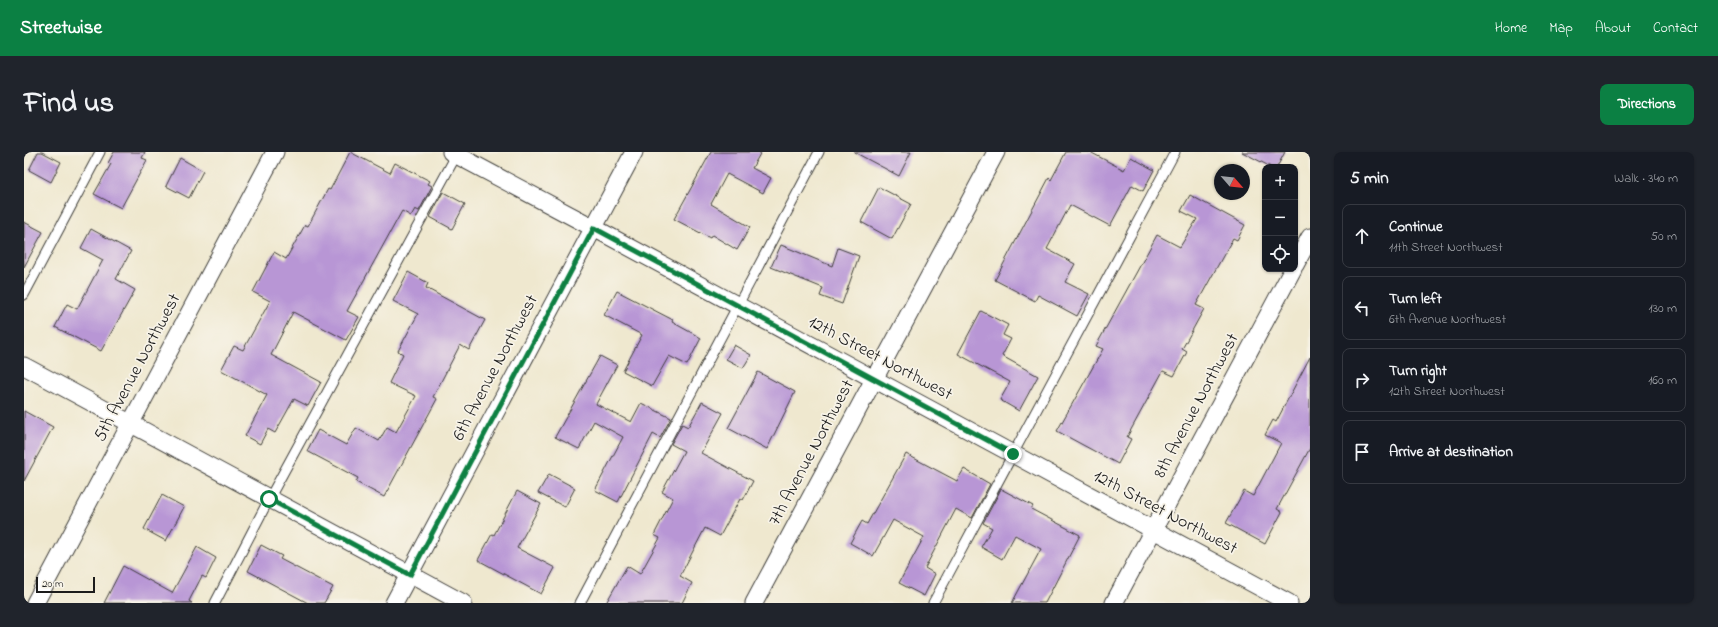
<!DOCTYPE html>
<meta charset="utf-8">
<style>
:root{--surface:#171b24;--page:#20242c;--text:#f1f3f6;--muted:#9ea1a6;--line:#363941;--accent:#0b8043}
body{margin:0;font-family:"Indie Flower",sans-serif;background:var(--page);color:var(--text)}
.controls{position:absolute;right:12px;top:12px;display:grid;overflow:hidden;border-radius:8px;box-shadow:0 1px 3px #0004}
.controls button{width:36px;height:36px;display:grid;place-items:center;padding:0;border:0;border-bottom:1px solid var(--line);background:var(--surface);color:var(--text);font:20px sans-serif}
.compass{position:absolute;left:1190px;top:12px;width:36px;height:36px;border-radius:50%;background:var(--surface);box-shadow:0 1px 3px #0004;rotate:118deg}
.scale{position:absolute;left:12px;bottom:10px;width:59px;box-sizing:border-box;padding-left:4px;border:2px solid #1c1c1c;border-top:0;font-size:11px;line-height:14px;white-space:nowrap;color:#1c1c1c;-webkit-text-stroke:3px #f7f3e8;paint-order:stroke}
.stop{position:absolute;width:12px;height:12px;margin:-9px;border:3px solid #0b8043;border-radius:50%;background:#fff}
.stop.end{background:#0b8043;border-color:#fff;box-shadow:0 1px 4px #0008}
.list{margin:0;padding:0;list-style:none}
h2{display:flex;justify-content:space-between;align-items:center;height:52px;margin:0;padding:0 16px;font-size:17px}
h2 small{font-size:13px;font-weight:400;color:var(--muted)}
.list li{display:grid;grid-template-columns:26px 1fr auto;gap:12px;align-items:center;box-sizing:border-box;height:64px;margin:0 8px 8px;padding:0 8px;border:1px solid var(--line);border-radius:8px}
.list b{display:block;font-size:15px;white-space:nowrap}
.list p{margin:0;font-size:13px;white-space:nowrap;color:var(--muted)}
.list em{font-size:13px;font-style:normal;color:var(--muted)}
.icon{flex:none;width:22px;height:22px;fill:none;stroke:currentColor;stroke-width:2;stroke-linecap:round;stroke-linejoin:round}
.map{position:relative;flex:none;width:1286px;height:451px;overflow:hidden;border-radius:8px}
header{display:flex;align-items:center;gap:24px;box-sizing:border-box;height:56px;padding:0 20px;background:var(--accent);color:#fff}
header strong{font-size:19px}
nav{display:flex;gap:22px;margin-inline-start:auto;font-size:14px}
.intro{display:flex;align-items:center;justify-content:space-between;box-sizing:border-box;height:96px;padding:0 24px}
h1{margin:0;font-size:28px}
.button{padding:10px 18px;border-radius:8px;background:var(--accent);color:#fff;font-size:14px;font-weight:700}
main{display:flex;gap:24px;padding:0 24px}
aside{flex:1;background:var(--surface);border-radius:8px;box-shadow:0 1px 3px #0004}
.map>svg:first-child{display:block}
.building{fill:#b896d5}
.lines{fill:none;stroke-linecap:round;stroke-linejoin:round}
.lane-casing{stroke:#3c3b37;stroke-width:11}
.street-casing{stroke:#3c3b37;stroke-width:19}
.lane{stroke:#fff;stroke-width:9}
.street{stroke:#fff;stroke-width:17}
.route{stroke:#0b8043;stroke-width:5}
.labels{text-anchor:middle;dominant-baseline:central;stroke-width:3.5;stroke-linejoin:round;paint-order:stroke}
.street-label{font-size:18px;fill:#1c1c1c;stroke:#f7f3e8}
</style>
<header>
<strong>Streetwise</strong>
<nav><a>Home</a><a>Map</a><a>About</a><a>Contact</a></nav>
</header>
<div class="intro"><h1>Find us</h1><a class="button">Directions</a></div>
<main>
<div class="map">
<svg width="1286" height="451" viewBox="0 0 1286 451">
<rect width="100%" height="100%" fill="#f7f3e8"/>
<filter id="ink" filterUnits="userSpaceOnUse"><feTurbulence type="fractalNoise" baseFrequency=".025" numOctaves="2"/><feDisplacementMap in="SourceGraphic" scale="8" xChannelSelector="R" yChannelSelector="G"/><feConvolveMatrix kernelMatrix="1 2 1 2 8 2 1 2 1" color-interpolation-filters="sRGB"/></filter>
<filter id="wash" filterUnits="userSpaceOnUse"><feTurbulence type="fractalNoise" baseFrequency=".012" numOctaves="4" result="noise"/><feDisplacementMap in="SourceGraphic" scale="16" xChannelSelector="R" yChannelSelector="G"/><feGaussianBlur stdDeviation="0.9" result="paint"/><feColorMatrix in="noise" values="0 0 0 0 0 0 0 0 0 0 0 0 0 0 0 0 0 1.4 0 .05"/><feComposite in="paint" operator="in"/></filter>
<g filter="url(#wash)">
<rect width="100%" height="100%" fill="#efe8cf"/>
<g id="blocks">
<path class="building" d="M14,0H18L37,10L27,30L5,18Z
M90,0H121L118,6L123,8L97,56L70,42L87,12L84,11Z
M326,0L366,21L371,11L406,29L404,32L408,34L395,59L391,57L387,64L378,59L323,159L335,165L322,188L269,160L247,203L297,230L284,254L270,247L251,281L244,277L236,292L221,284L243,243L197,218L210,194L219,198L246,149L229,140L250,100L262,107L281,73L284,74L304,37L306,38Z
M687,0H737L728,16L747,26L739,41L703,22L687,52L726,75L713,98L688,83L686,86L650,67Z
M830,0H887L875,24Z
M1042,0H1066L1100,18L1107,5L1130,18L1119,39L1108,33L1086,74L1046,53L1023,97L1051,112L1041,130L1065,142L1053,164L1014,143L1011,149L971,128L1025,26L1027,28Z
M1218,0H1261L1253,15H1247Z
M156,6L179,19L165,46L142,34Z
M855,35L887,52L868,87L837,70Z
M419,40L441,52L428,77L406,65Z
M1166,43L1221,73L1213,88L1209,86L1172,153L1180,157L1158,197L1163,200L1150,224L1139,219L1103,285L1107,287L1094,312L1033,279L1079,197L1072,194L1133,83L1156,95L1173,67L1157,59Z
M0,70L19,80L0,115Z
M67,77L107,99L92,127L111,138L77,199L31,175L43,152L53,157L79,108L57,96Z
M757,93L808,114L814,96L835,104L818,152L796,144L799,136L747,115Z
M384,120L404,131L402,136L461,168L445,198L436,193L409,245L413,247L360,345L332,330L334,326L283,299L294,278L322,293L332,276L355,289L363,275L372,280L392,244L365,231L379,202L374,199L394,162L369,149Z
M593,139L649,168L648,170L677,186L663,213L645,204L628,234L599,219L618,183L580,163Z
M957,159L984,173L979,183L987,187L978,204L1014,224L995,259L976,248L986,230L934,202Z
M710,193L727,203L719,216L702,207Z
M576,204L593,213L572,252L607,270L617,251L647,266L636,286L629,282L594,350L571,338L599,285L570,269L555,297L531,285Z
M1286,205V296L1253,357L1258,360L1241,392L1202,371L1220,339L1229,344L1257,291L1241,283L1249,268L1252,270Z
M734,220L771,240L743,297L704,276Z
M678,250L699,261L677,301L729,329L719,348L716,347L696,384L681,376L656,424L668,431L658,451H582L603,414L616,422L636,386L630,383L649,346L638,340L660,299L647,292L658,272L664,275Z
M0,259L29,275L0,329Z
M882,302L933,329L940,317L966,332L948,366L932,357L901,416L911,422L900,444L875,431L900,385L869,368L849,404L826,391L838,369L843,372Z
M525,322L551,336L541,355L514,341Z
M977,337L1009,354L1007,357L1056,383L1021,451H988L1017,397L991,383L978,407L957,395L968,376L959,371Z
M493,339L517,352L493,396L531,416L517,442L454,408L468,382L470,383Z
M138,343L160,355L142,389L120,377Z
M237,393L258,404L256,407L309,435L300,451H284L224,419Z
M173,395L192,406L182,426L178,424L165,449L168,451H80L99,414L148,441Z"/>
</g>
</g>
<g filter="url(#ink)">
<use href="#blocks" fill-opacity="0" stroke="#3c3b37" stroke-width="1"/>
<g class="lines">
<g class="lane-casing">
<path id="lane" d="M0,143L76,0
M191,451L245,347L434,0
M556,451L795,0
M909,451L1151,0"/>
</g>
<g class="street-casing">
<path id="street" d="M427,0L570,76L1265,451
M1271,113L1286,85
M0,214L439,451
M11,451L251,0
M370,451L610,0
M730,451L972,0
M1090,451L1269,117"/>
</g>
<use href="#lane" class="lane"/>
<use href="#street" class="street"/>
</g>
</g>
<g class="lines" filter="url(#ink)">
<path class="route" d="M245,347L386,423L570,76L989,302"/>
</g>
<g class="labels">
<g class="street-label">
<text transform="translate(856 207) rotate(28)">12th Street Northwest</text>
<text transform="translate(114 216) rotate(-62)">5th Avenue Northwest</text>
<text transform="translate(472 216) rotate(-62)">6th Avenue Northwest</text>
<text transform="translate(1173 254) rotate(-62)">8th Avenue Northwest</text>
<text transform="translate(788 301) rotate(-62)">7th Avenue Northwest</text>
<text transform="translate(1141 361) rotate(28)">12th Street Northwest</text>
</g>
</g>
</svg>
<div class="controls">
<button>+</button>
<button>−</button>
<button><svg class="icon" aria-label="locate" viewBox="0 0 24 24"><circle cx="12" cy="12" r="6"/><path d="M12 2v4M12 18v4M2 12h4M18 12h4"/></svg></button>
</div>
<svg class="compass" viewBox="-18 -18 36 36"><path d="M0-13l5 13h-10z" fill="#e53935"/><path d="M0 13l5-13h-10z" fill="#9ea1a6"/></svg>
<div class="scale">20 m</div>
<div class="stop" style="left:245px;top:347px"></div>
<div class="stop end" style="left:989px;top:302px"></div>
</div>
<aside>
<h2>5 min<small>Walk · 340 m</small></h2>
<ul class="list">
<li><svg class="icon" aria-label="ahead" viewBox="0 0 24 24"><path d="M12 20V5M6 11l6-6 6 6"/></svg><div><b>Continue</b><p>11th Street Northwest</p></div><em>50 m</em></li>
<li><svg class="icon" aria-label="left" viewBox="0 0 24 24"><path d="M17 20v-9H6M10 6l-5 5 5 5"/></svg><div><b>Turn left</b><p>6th Avenue Northwest</p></div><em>130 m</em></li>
<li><svg class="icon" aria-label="right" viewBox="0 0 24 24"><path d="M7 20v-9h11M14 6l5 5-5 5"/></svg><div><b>Turn right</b><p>12th Street Northwest</p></div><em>160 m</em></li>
<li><svg class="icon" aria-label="arrive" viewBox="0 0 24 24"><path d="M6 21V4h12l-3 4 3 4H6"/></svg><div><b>Arrive at destination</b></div></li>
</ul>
</aside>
</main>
